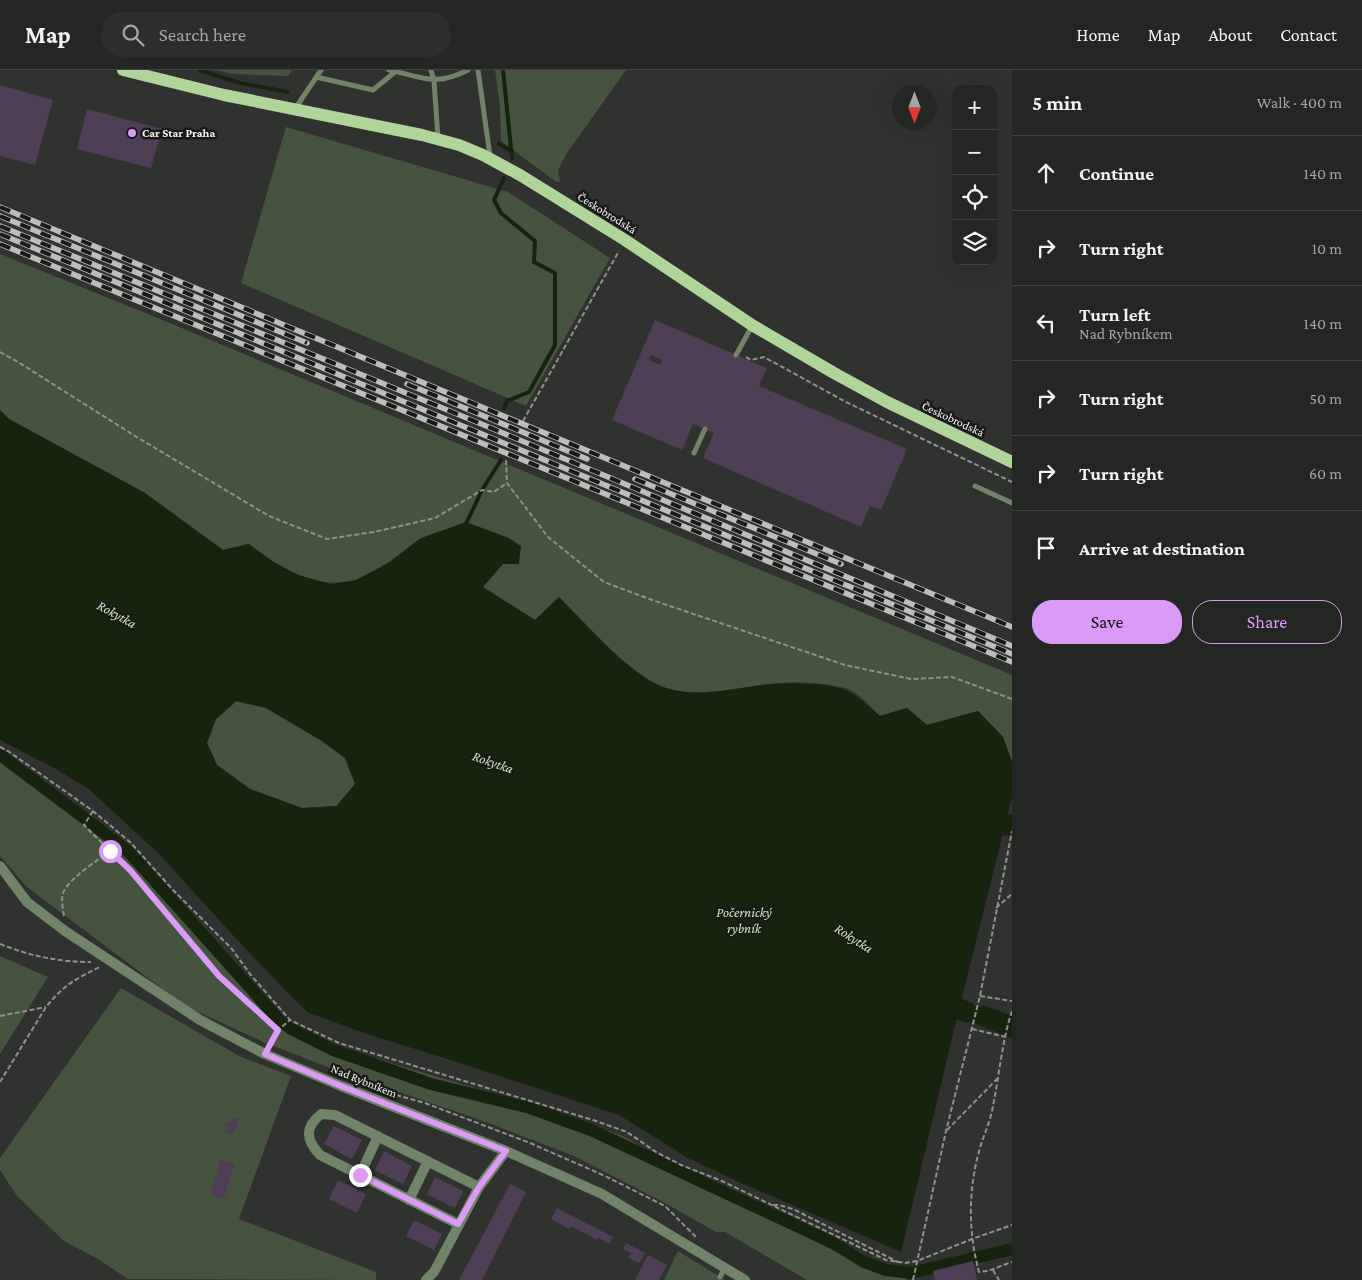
<!DOCTYPE html>
<meta charset="utf-8">
<style>
:root{--surface:#242623;--page:#2c2e2b;--text:#f1f3f6;--muted:#a3a5a6;--line:#414341;--accent:#da9af6}
body{margin:0;font-family:"Crimson Pro",serif;background:var(--page);color:var(--text)}
.controls{position:absolute;right:15px;top:15px;display:grid;overflow:hidden;border-radius:10px;box-shadow:0 5px 20px #0002}
.controls button{width:45px;height:45px;display:grid;place-items:center;padding:0;border:0;border-bottom:1px solid var(--line);background:var(--surface);color:var(--text);font:25px sans-serif}
.compass{position:absolute;left:892px;top:15px;width:45px;height:45px;border-radius:50%;background:var(--surface);box-shadow:0 5px 20px #0002;rotate:180deg}
.stop{position:absolute;width:15px;height:15px;margin:-11px;border:4px solid #da9af6;border-radius:50%;background:#fff}
.stop.end{background:#da9af6;border-color:#fff;box-shadow:0 1px 5px #0008}
.list{margin:0;padding:0;list-style:none}
h2{display:flex;justify-content:space-between;align-items:center;height:65px;margin:0;padding:0 20px;font-size:21px}
h2 small{font-size:16px;font-weight:400;color:var(--muted)}
.list li{display:grid;grid-template-columns:32px 1fr auto;gap:15px;align-items:center;box-sizing:border-box;height:75px;padding:0 20px;border-top:1px solid var(--line)}
.list b{display:block;font-size:19px;white-space:nowrap}
.list p{margin:0;font-size:16px;white-space:nowrap;color:var(--muted)}
.list em{font-size:16px;font-style:normal;color:var(--muted)}
.actions{display:flex;gap:10px;padding:15px 20px}
.actions a{flex:1;padding:11px 0;border:1px solid var(--accent);border-radius:20px;text-align:center;font-size:18px;color:var(--accent)}
.actions .main{background:var(--accent);color:#111}
.icon{flex:none;width:28px;height:28px;fill:none;stroke:currentColor;stroke-width:2;stroke-linecap:round;stroke-linejoin:round}
.map{position:relative;flex:none;width:1012px;height:1210px;overflow:hidden}
header{display:flex;align-items:center;gap:30px;box-sizing:border-box;height:70px;padding:0 25px;background:var(--surface);border-bottom:1px solid var(--line)}
header strong{font-size:24px}
nav{display:flex;gap:28px;margin-inline-start:auto;font-size:18px}
.search{width:350px;height:45px;background:var(--page);display:flex;align-items:center;gap:12px;box-sizing:border-box;padding:0 18px;border-radius:28px;color:var(--muted);font-size:19px}
main{display:flex}
aside{flex:1;background:var(--surface)}
.map>svg:first-child{display:block}
.green{fill:#46543f;fill-rule:evenodd}
.water{fill:#16240e;fill-rule:evenodd}
.lines{fill:none;stroke-linecap:round;stroke-linejoin:round}
.stream{stroke:#16240e;stroke-width:4}
.canal{stroke:#16240e;stroke-width:12}
.river{stroke:#16240e;stroke-width:21}
.building{fill:#4f3f56;fill-rule:evenodd}
.path{stroke:#8f918e;stroke-width:2;stroke-dasharray:5 2.5;stroke-linecap:butt}
.lane{stroke:#718368;stroke-width:5}
.street{stroke:#718368;stroke-width:10}
.primary{stroke:#b0d59b;stroke-width:12}
.rail-casing{stroke:#bdbebc;stroke-width:5.5}
.rail{stroke:#191a18;stroke-width:4;stroke-dasharray:11;stroke-linecap:butt}
.route{stroke:#da9af6;stroke-width:6}
.poi-dot{fill:#da9af6;stroke:#191a18;stroke-width:2}
.labels{text-anchor:middle;dominant-baseline:central;stroke-width:5;stroke-linejoin:round;paint-order:stroke}
.poi-label{font-size:12px;font-weight:bold;fill:#f4f5f3;stroke:#191a18;text-anchor:start}
.street-label{font-size:12px;fill:#f4f5f3;stroke:#191a18}
.water-label{font-size:14px;font-style:italic;fill:#caeab9;stroke:#191a18}
</style>
<header>
<strong>Map</strong>
<div class="search"><svg class="icon" aria-label="search" viewBox="0 0 24 24"><circle cx="10" cy="10" r="6"/><path d="M15 15l6 6"/></svg>Search here</div>
<nav><a>Home</a><a>Map</a><a>About</a><a>Contact</a></nav>
</header>
<main>
<div class="map">
<svg width="1012" height="1210" viewBox="0 0 1012 1210">
<rect width="100%" height="100%" fill="#30322f"/>
<path class="green" d="M216,0H292L288,6L232,4Z
M495,0H626L567,83L558,100L560,112L555,111L501,71L500,37Z
M286,57L508,122L610,188L526,336L241,213Z
M0,184L160,249L1012,605V692L1003,667L978,641L927,655L907,638L880,646C873,639 858,622 848,619C826,612 792,611 769,614C736,619 699,628 666,618C632,607 586,553 559,527L535,550L482,517L503,494L421,468C403,481 376,504 355,510C316,521 279,497 249,474L223,480L145,423L9,349L0,340Z
M237,631L266,638L322,671L345,688L355,714L336,736L302,738L250,719L217,695L207,673L216,649Z
M0,687L6,688L19,706L100,763L202,863L262,931L291,956L337,977L535,1036L623,1066L739,1134L868,1197L902,1204L907,1210H807L725,1162H716L663,1132L574,1086L486,1052L330,998L266,973L185,936L27,817L0,786Z
M0,886L48,907L0,984Z
M121,918L241,987L291,1006L239,1149L376,1202V1210L128,1209L98,1189L64,1171L17,1126L0,1100V1088ZM221,1090L234,1095L223,1128L211,1124Z
M678,1181L725,1210H664Z"/>
<path class="water" d="M0,340L9,349L145,423L223,480L249,474L273,492L298,505L331,514L356,510L390,492L421,468L466,452L509,468L521,476L519,494H503L483,517L535,550L559,527C587,555 628,605 666,618C699,629 738,617 772,614C787,613 802,613 817,614C827,616 838,616 847,621C859,626 870,638 880,646L907,638L927,655L978,641L1003,667L1012,692V727L959,939L901,1182L741,1113L688,1088L619,1045L441,987L367,964L307,942L252,886L160,785L90,720L56,699L0,670ZM236,631L266,638L322,671L345,688L355,714L337,736L302,738L250,719L217,695L207,673L216,649Z"/>
<g class="lines">
<path class="stream" d="M200,0L236,12L287,22
M503,0L512,88
M499,74L512,81
M504,108L494,130L501,143L535,171L534,192L555,203V275L529,322L507,331L504,338
M465,456L482,420L501,390"/>
<path class="canal" d="M0,685L128,781L278,949L291,959L333,980L431,1014L530,1038L591,1060L833,1173L864,1192L886,1200L911,1203L1012,1179"/>
<path class="river" d="M977,754L1012,755
M935,923L959,939L967,942
M983,946L1012,957"/>
</g>
<path class="building" d="M0,15L53,30L35,95L0,86Z
M87,39L162,59L151,98L77,79Z
M655,250L767,298L759,316L907,379L881,440L870,436L861,457L703,388L714,363L693,354L682,380L612,350ZM651,285L662,290L660,295L649,290Z
M232,1047L239,1049L233,1065L225,1062L228,1056L225,1055L227,1052L230,1053Z
M334,1056L362,1070L352,1089L324,1074Z
M384,1081L412,1096L403,1114L375,1100Z
M221,1090L234,1095L224,1128L210,1124Z
M435,1107L463,1121L455,1138L427,1124Z
M338,1110L366,1124L357,1143L329,1129Z
M510,1114L526,1122L482,1210H459Z
M557,1138L613,1167L609,1174L598,1168L597,1170L571,1156L569,1159L551,1149Z
M414,1150L442,1164L434,1180L406,1166Z
M626,1173L645,1183L639,1193L628,1188L631,1183L623,1179Z
M648,1185L667,1195L659,1210H635Z
M973,1191L977,1210H935L933,1201Z"/>
<g class="lines">
<path class="path" d="M0,282L18,292L135,366L269,446L327,469L374,462L435,448L482,420L494,422L507,413
M746,287L751,290L764,287L846,332L1012,412
M523,351L619,181
M506,390L507,413L548,467L604,512L652,530L845,595L911,609L952,607L1012,629
M0,677L8,681L93,741L130,772L174,821L232,879L250,904L290,950L339,973L593,1050L627,1062L656,1082L681,1095L722,1111L886,1190L905,1193L917,1191L972,1169L1012,1155
M93,741L84,755L110,781
M996,838L1012,824
M64,846C63,839 61,830 63,823C69,808 97,791 110,781L130,800L219,906L278,960
M0,874C30,886 59,892 91,892
M980,926L1012,931
M1012,941C1001,974 999,1011 991,1045C988,1057 983,1067 980,1078C968,1119 968,1162 979,1202C992,1201 1000,1196 1012,1192
M0,946L46,937
M972,959L1006,967
M270,975L278,960L290,950
M0,1012L46,937C64,915 75,909 100,897
M396,1025L425,1033L530,1073L605,1106L665,1136L696,1167
M947,1060L998,1008
M773,1135H779L793,1139L898,1192
M993,1200L999,1210
M913,1210L946,1061L980,926L1012,761"/>
<path class="lane" d="M389,0C423,7 435,17 468,0
M431,0L434,11L438,68
M478,0L490,86
M316,7L373,20L396,1
M295,39L321,0
M736,285L752,256
M694,383L705,359
M975,416L1012,433
M720,1207L725,1198"/>
<path class="street" d="M0,796L27,832L65,861L200,950L265,984L341,1016L506,1081L602,1124L745,1210
M360,1105L378,1066
M409,1130L428,1091
M458,1154L320,1085C306,1070 304,1058 321,1044L335,1045L479,1117
M426,1210L434,1202L479,1117L506,1081"/>
<path class="primary" d="M123,0L224,25L422,65L459,75L483,85L520,105L625,170L752,255L834,303L887,332L1012,392"/>
<g class="rail-casing">
<path id="rail" d="M0,137L1012,557
M0,146L307,273
M0,156L479,353L1012,576
M0,164L1012,584
M0,174L1012,592
M407,314L587,389
M635,409L841,494"/>
</g>
<use href="#rail" class="rail"/>
</g>
<g class="lines">
<path class="route" d="M110,781L130,800L219,906L278,960L265,984L341,1016L506,1081L479,1117L458,1154L360,1105"/>
</g>
<circle class="poi-dot" cx="132" cy="63" r="5"/>
<g class="labels">
<g class="poi-label">
<text x="142" y="63">Car Star Praha</text>
</g>
<g class="street-label">
<text transform="translate(607 143) rotate(32)">Českobrodská</text>
<text transform="translate(953 349) rotate(25)">Českobrodská</text>
<text transform="translate(364 1011) rotate(22)">Nad Rybníkem</text>
</g>
<g class="water-label">
<text transform="translate(117 544) rotate(29)">Rokytka</text>
<text transform="translate(493 692) rotate(19)">Rokytka</text>
<text x="744" y="842">Počernický<tspan x="744" dy="16">rybník</tspan></text>
<text transform="translate(854 868) rotate(33)">Rokytka</text>
</g>
</g>
</svg>
<div class="controls">
<button>+</button>
<button>−</button>
<button><svg class="icon" aria-label="locate" viewBox="0 0 24 24"><circle cx="12" cy="12" r="6"/><path d="M12 2v4M12 18v4M2 12h4M18 12h4"/></svg></button>
<button><svg class="icon" aria-label="layers" viewBox="0 0 24 24"><path d="M12 4l9 5-9 5-9-5zM3 14l9 5 9-5"/></svg></button>
</div>
<svg class="compass" viewBox="-18 -18 36 36"><path d="M0-13l5 13h-10z" fill="#e53935"/><path d="M0 13l5-13h-10z" fill="#a3a5a6"/></svg>
<div class="stop" style="left:110px;top:781px"></div>
<div class="stop end" style="left:360px;top:1105px"></div>
</div>
<aside>
<h2>5 min<small>Walk · 400 m</small></h2>
<ul class="list">
<li><svg class="icon" aria-label="ahead" viewBox="0 0 24 24"><path d="M12 20V5M6 11l6-6 6 6"/></svg><div><b>Continue</b></div><em>140 m</em></li>
<li><svg class="icon" aria-label="right" viewBox="0 0 24 24"><path d="M7 20v-9h11M14 6l5 5-5 5"/></svg><div><b>Turn right</b></div><em>10 m</em></li>
<li><svg class="icon" aria-label="left" viewBox="0 0 24 24"><path d="M17 20v-9H6M10 6l-5 5 5 5"/></svg><div><b>Turn left</b><p>Nad Rybníkem</p></div><em>140 m</em></li>
<li><svg class="icon" aria-label="right" viewBox="0 0 24 24"><path d="M7 20v-9h11M14 6l5 5-5 5"/></svg><div><b>Turn right</b></div><em>50 m</em></li>
<li><svg class="icon" aria-label="right" viewBox="0 0 24 24"><path d="M7 20v-9h11M14 6l5 5-5 5"/></svg><div><b>Turn right</b></div><em>60 m</em></li>
<li><svg class="icon" aria-label="arrive" viewBox="0 0 24 24"><path d="M6 21V4h12l-3 4 3 4H6"/></svg><div><b>Arrive at destination</b></div></li>
</ul>
<div class="actions"><a class="main">Save</a><a>Share</a></div>
</aside>
</main>
